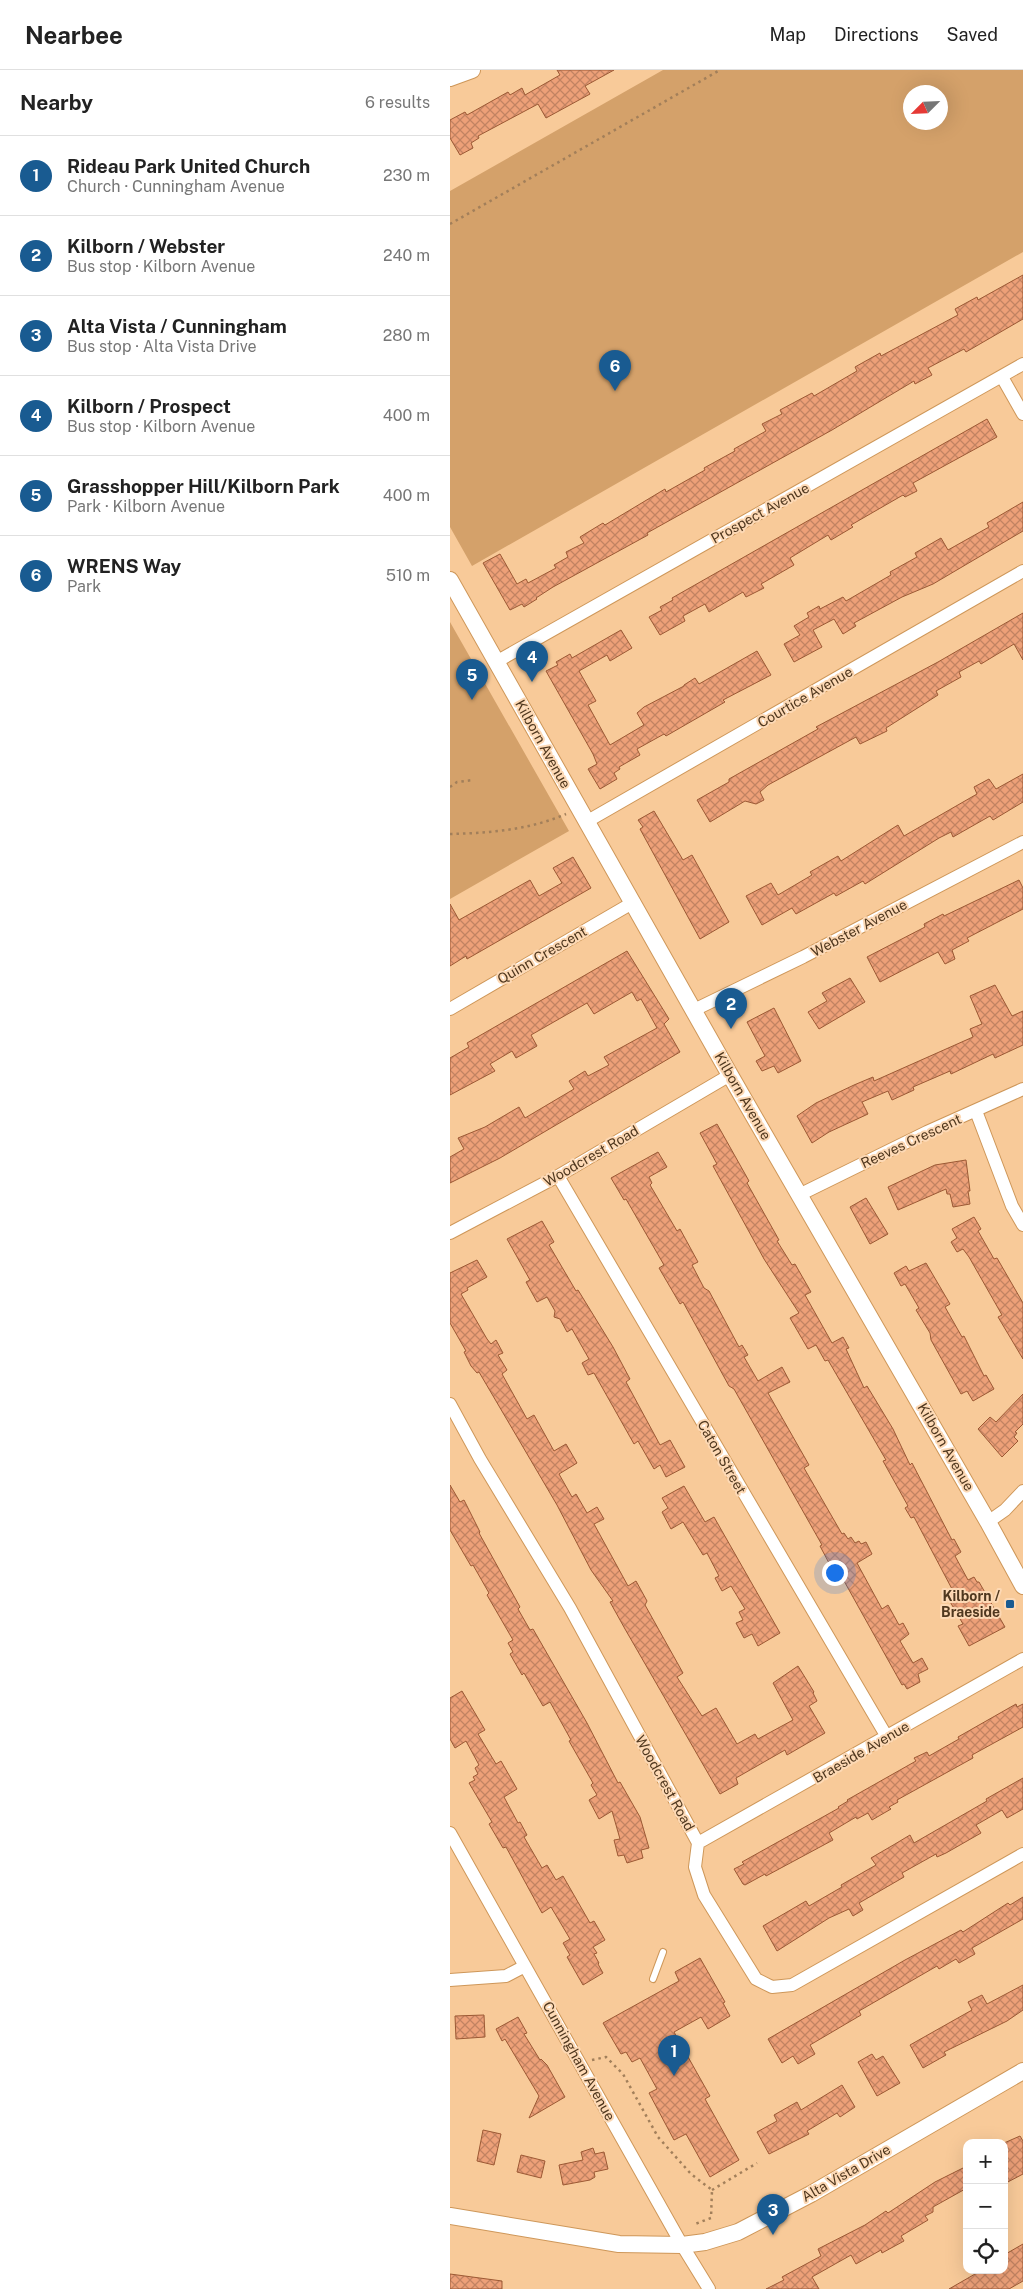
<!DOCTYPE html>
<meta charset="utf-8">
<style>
:root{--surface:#fff;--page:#f2f2f2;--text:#222;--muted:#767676;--line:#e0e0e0;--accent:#195b91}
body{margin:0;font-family:"Public Sans",sans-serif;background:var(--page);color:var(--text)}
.controls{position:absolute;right:15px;bottom:15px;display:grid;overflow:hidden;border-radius:10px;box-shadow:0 5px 20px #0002}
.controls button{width:45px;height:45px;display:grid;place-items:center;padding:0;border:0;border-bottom:1px solid var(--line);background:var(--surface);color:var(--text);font:25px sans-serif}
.compass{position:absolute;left:453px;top:15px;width:45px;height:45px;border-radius:50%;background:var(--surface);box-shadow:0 5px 20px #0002;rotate:246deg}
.you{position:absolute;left:384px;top:1502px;width:18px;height:18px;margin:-12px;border:4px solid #fff;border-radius:50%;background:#1a73e8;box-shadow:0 0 0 8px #1a73e833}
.badge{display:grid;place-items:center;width:32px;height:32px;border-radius:50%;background:var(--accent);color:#fff;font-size:16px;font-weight:700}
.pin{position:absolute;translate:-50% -41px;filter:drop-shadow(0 1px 2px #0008)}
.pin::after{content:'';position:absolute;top:26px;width:18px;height:15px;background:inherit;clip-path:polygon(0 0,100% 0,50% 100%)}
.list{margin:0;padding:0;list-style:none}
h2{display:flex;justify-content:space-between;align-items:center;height:65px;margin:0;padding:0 20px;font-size:21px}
h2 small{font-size:16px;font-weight:400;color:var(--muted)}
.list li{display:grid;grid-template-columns:32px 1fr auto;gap:15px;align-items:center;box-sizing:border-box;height:80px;padding:0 20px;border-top:1px solid var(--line)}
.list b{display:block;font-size:19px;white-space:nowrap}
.list p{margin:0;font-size:16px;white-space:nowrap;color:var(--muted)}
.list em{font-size:16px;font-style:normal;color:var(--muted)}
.icon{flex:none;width:28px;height:28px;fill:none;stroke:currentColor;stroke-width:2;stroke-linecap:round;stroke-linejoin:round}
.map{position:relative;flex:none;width:573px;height:2219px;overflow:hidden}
header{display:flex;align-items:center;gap:30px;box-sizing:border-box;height:70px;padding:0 25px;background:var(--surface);border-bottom:1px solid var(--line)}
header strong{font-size:24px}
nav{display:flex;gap:28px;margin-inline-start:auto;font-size:18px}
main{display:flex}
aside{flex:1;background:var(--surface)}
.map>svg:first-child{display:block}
.green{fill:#d4a16a;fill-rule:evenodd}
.building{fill:url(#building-cross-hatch);stroke:#9c5934}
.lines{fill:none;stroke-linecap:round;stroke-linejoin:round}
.service-casing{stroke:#ce9759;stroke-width:8}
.minor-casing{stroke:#ce9759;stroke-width:14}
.tertiary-casing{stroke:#ce9759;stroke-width:18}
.path{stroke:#a27f5a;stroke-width:2.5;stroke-dasharray:2.5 4;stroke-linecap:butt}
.service{stroke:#fff;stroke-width:6}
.minor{stroke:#fff;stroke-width:12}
.tertiary{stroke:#fff;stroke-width:16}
.poi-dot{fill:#195b91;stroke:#fdd9b5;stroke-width:2}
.labels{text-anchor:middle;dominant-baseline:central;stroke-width:4;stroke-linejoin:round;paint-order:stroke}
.street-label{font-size:14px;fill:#4f371e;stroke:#fdd9b5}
.poi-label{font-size:14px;font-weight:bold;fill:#4f371e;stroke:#fdd9b5;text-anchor:end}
</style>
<header>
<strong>Nearbee</strong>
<nav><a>Map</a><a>Directions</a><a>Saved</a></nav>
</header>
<main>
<aside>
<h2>Nearby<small>6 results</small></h2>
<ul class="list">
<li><span class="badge">1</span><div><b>Rideau Park United Church</b><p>Church · Cunningham Avenue</p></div><em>230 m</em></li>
<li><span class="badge">2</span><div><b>Kilborn / Webster</b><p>Bus stop · Kilborn Avenue</p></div><em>240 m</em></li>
<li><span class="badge">3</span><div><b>Alta Vista / Cunningham</b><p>Bus stop · Alta Vista Drive</p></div><em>280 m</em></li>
<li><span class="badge">4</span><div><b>Kilborn / Prospect</b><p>Bus stop · Kilborn Avenue</p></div><em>400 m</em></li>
<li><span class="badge">5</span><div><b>Grasshopper Hill/Kilborn Park</b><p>Park · Kilborn Avenue</p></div><em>400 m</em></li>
<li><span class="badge">6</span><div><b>WRENS Way</b><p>Park</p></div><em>510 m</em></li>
</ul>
</aside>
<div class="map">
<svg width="573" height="2219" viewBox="0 0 573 2219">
<defs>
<pattern id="building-cross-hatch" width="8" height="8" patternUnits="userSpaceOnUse" patternTransform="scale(1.25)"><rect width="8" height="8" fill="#eda078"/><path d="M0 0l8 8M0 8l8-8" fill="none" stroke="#c28362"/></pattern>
</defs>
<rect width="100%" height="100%" fill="#f8ca99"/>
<path class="green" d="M213,0H573V182L22,496L0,457V121ZM460,22H490V52H460Z
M0,552L119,761L0,829Z"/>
<path class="building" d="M107,0H164L135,16L140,24L96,48L88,34L28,66L29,68L21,73L23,78L10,85L0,68V50L15,42L17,45L58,22L60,25L72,18L75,25L110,5Z
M573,205V249L516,282L514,279L478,298L482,305L465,314L464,311L382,360L197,463L198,465L103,517L86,528L87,529L74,537L72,534L60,540L33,493L50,484L67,514L76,509L78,513L106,498L104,495L118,487L116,482L134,473L130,467L153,453L155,455L215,419L216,422L255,400L254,398L285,381L284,379L316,361L312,354L332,344L330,340L362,323L364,326L407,301L405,297L430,283L431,286L508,245L505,239L527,227L528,230Z
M537,349L547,367L463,413L467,421L455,427L453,425L401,455L403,457L381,470L378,465L340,488L344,495L311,514L314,518L296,527L293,522L259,542L255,534L233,546L235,551L210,565L199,547L212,540L210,537L223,530L222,528Z
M573,432V461L483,514L452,527L404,553L406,556L393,564L384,549L363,560L372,577L344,592L334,574L350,565L344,556L359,547L357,543L369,536L370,539L393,527L396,531L441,505L440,502L467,487L465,483L491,468L498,480L539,457L537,453Z
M573,543V590L564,574L531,594L529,591L509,602L511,607L486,621L488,625L436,658L437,661L410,674L406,667L318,715L310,722L314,730L306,734L295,731L260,752L247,730L279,712V709L368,659L366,657L488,592Z
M171,560L182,578L160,591L157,585L129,601L146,631L138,635L160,675L194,655L187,643L194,637L234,616V615L245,608L249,614L307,581L321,605L273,630L275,632L216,666L214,664L187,679L190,685L169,697L170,699L164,703L167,709L150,719L138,699L147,694L143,684L96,601L108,595L106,592L120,584L122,588Z
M573,704V732L543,750L540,746L503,767L501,762L489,768L415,814L413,811L386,826L384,823L346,844L342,838L312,855L296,826L321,813L328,825L362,805L360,802L388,786L391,791L448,755L454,766L527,724L524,717L539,709L546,719Z
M204,741L233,790L242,785L279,852L250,869L190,759L193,757L188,750Z
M123,787L141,818L17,889L16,886L0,896V834L9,850L80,810L89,826L112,813L103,798Z
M569,810L573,818V839L517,868L519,871L502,880L505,889L495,894L488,882L430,912L417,887L475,857L474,854L493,844L494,846Z
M177,881L219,949L214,954L230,982L50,1088L0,1113V1087L14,1079L8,1068L35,1057L69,1037L75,1048L124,1019L119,1011L135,1001L138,1006L159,995L154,987L207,958L191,929L187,931L182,922L144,944L137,933L81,965L87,976L66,988L62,981L40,994L45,1001L0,1025V988L19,977L17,973Z
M400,908L415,932L369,959L358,942L377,931L372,923Z
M545,915L562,946L573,941V975L545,988L543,984L501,1004L500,1001L463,1017L464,1020L442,1030L438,1021L412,1032L418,1044L379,1062L362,1073L347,1046L366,1033L404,1015L423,1007L424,1011L523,967L520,959L532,954L520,926Z
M324,938L351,991L328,1003L324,996L312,1001L306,991L315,986L297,952Z
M267,1054L299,1111L297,1113L329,1170L327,1171L342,1195L345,1194L361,1222L355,1225L382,1273L393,1267L399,1278L396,1279L414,1318L417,1316L443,1359L460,1395L462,1393L502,1470L504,1469L511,1482L505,1486L518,1510L524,1507L527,1512H529L555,1557L519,1576L508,1556L513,1554L495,1523L502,1519L464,1447L461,1448L455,1438L458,1436L433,1391L436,1390L378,1290L375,1291L366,1275L358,1279L340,1248L349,1243L314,1189L263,1096L267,1094L250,1063Z
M208,1082L217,1097L199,1107L202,1113L200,1115L227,1161L230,1159L248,1192L242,1195L254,1218L259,1221L289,1277L292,1275L298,1285L294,1287L308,1311L332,1297L340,1312L318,1323L359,1395L354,1398L392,1464L394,1463L398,1469L401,1467L405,1473L409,1471L411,1474L416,1472L422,1484L407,1493L432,1539L438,1535L449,1555L453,1553L459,1564L450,1571L463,1593L472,1588L478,1599L468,1604L470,1612L457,1619L454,1614L452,1615L384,1493L380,1495L370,1476L372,1475L284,1319L279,1316L233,1232L230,1234L209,1198L214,1195L176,1129L174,1130L161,1108Z
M516,1090L520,1121H518L520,1134L503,1137L500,1124H497L496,1119L448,1140L438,1117L485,1095Z
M416,1128L438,1164L420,1174L400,1137Z
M524,1147L531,1159L528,1161L544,1189L547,1188L573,1233V1289L548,1247L552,1245L519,1187L513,1179L507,1182L501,1172L507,1168L502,1159Z
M92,1151L104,1172L99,1175L126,1221L128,1220L163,1277L180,1309L176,1312L210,1375L220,1370L235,1397L216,1407L210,1395L204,1399L188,1371L184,1374L144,1303L138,1305L132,1293L139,1289L122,1259L117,1262L110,1249L104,1247L105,1241L97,1227L87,1232L76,1212L80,1210L57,1169Z
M27,1190L37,1207L17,1218L18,1220L11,1224L37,1269L41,1274L46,1270L53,1283L48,1285L57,1300L52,1304L77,1349L84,1345L104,1381L116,1374L127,1393L109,1404L122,1427L126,1424L137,1443L147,1437L154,1449L144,1454L178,1516L186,1511L197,1531L195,1535L233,1603L227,1607L252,1646L266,1638L287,1674L305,1664L308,1669L343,1650L323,1613L348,1596L364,1622L363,1623L367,1631L359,1636L375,1663L337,1685L335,1680L286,1708L288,1714L270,1724L175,1559L160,1532L163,1531L141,1500L107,1435L29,1302L27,1303L21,1296L14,1282L16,1281L0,1253V1203Z
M476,1193L500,1234L495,1237L512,1267L514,1266L534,1306L536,1305L544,1319L523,1331L517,1321L511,1324L481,1270L480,1263L466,1240L469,1238L455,1214L451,1216L444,1203L456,1196L459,1201Z
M573,1324V1354L565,1362L567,1363L564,1367L568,1371L552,1387L528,1359L540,1347L546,1352Z
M0,1415L10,1432L14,1430L30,1462L29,1463L70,1537L68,1539L80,1560L83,1559L137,1653L168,1713L170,1712L190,1747L199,1778L191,1780L193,1788L177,1793L174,1785L168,1786L164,1770L170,1769L162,1741L149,1749L139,1730L147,1725L141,1715L143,1713L119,1671L121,1670L100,1632L93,1636L74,1603L72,1605L60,1584L63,1582L58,1573L63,1570L37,1525L39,1523L23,1495L21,1496L0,1460Z
M234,1416L255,1452L264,1447L330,1563L308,1576L302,1564L294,1568L286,1553L293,1550L289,1542L295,1539L281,1516L272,1521L265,1508L269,1506L257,1483L253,1485L233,1452L221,1459L212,1442L218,1438L212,1428Z
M12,1621L35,1660L28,1664L46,1694L51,1691L67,1719L54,1727L68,1753L70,1752L77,1765L74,1767L92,1798L97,1795L106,1810L113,1806L140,1853L144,1851L155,1870L143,1877L147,1883L144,1884L149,1893L148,1894L153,1903L133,1915L117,1887L120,1885L113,1873L120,1869L101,1837L92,1843L56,1777L53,1778L39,1754L42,1752L19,1713L25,1710L23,1707L28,1704L25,1698L29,1695L16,1671L5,1678L0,1669V1628Z
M566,1634L567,1637L573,1634V1657L522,1685L523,1688L447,1730L448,1732L439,1737L441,1739L422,1750L418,1743L407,1749L406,1747L379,1763L383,1770L316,1806L315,1804L295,1815L293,1814L284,1799L294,1794L292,1792L389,1738L388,1737L398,1731L397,1730L466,1691L464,1688L477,1682L479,1686L509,1669L508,1667Z
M573,1708V1739L557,1748L552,1740L526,1755L531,1763L496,1783L487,1787L486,1784L452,1803L454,1807L409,1833L413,1840L403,1846L399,1839L379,1848L327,1881L313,1856L356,1831L359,1836L392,1817L391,1815L426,1795L421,1788L445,1774L460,1765L464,1773L537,1731L536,1729Z
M573,1827V1849L522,1878L525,1884L509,1893L506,1889L489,1899L487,1896L409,1941L411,1945L360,1975L365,1984L348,1994L343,1986L332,1993L318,1969L455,1890L511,1860L513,1862L558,1833L560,1835Z
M250,1888L275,1932L273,1933L280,1946L258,1959L251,1947L224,1962L260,2026L255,2029L289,2090L260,2107L236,2064L224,2070L199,2023L207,2019L190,1988L182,1992L176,1982L171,1984L153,1953L229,1911L225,1902Z
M573,1915V1940L557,1951L494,1982L496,1985L473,1998L460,1975L522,1940L518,1932L532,1925L537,1934Z
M34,1945L35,1967L6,1969L5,1946Z
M68,1947L77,1963L74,1964L90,1990L91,1989L97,1995L115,2027L79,2048L89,2026L55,1969L52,1971L46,1959Z
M422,1984L426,1990L433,1986L450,2013L427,2026L408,1992Z
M392,2015L405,2037L390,2047L387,2043L357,2061L359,2064L319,2084L307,2062L327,2051L324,2045L347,2032L351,2040Z
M33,2060L51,2064L44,2095L27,2091Z
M570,2066L573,2071V2104L554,2114V2073Z
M143,2078L145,2084L154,2082L158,2099L144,2102L145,2107L140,2110L113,2115L109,2095L133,2090L131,2082Z
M71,2085L95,2091L91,2108L67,2102Z
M517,2096V2118L483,2137V2142L475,2146L478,2150L451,2166L454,2171L432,2183L431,2180L406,2194L401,2185L362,2207L369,2219H316L334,2210L332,2207L371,2186L368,2179L415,2155L436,2141L438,2143L485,2112Z
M573,2174V2211L559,2219H499L532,2200H554V2185Z
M0,2204L52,2211V2219H0Z"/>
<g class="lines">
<g class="service-casing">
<path id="service" d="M203,1909L213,1882"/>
</g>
<g class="minor-casing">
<path id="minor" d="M552,307L573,344
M46,592L573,294
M136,752L573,501
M0,939L184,832
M244,940L353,887L573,772
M526,1041L562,1136L573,1155
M108,1106L437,1667
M351,1124L477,1062L573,1019
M0,1163L108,1106L280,1005
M0,1334L30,1389L120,1538L248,1773L245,1797L254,1825L306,1909L322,1917L342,1915L573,1784
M538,1452L555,1440L573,1421
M0,1763L232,2175L259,2219
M248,1773L573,1589
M0,1910L56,1906L75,1896"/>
</g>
<g class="tertiary-casing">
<path id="tertiary" d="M0,8L22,0
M0,510L280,1005L538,1452L573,1516
M0,2146L169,2174L232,2175L255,2172L288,2162L361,2124L573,2001"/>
</g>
<path class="path" d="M0,154L270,0
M0,717L7,712L23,710
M0,764C39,763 79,760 116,744
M142,1990L156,1987L173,2004L208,2067L241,2104L262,2120L261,2148L245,2154
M262,2120L307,2093"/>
<use href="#service" class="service"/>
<use href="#minor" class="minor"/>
<use href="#tertiary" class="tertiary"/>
</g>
<rect class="poi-dot" x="555" y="1529" width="10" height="10" rx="2.5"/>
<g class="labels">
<g class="street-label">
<text transform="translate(310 443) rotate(-29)">Prospect Avenue</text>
<text transform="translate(355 627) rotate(-30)">Courtice Avenue</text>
<text transform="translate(93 674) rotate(61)">Kilborn Avenue</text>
<text transform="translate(409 858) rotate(-28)">Webster Avenue</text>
<text transform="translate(92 885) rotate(-30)">Quinn Crescent</text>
<text transform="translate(293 1026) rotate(60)">Kilborn Avenue</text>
<text transform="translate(461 1071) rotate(-25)">Reeves Crescent</text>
<text transform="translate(141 1086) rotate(-30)">Woodcrest Road</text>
<text transform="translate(496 1377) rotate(60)">Kilborn Avenue</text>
<text transform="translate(272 1387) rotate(60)">Caton Street</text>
<text transform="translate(411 1682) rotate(-30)">Braeside Avenue</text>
<text transform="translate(215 1713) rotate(61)">Woodcrest Road</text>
<text transform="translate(129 1991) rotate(61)">Cunningham Avenue</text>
<text transform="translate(396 2103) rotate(-30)">Alta Vista Drive</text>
</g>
<g class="poi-label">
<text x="550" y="1526">Kilborn /<tspan x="550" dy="16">Braeside</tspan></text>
</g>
</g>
</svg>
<div class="controls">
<button>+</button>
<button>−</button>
<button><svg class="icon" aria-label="locate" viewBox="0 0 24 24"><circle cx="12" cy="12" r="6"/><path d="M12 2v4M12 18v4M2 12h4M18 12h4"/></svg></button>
</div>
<svg class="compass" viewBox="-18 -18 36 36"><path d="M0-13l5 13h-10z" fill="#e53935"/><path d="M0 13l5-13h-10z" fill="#767676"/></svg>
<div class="you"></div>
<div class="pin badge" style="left:224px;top:2006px">1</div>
<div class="pin badge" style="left:281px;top:959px">2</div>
<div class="pin badge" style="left:323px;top:2165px">3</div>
<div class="pin badge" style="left:82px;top:612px">4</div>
<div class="pin badge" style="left:22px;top:630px">5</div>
<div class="pin badge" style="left:165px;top:321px">6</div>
</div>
</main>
